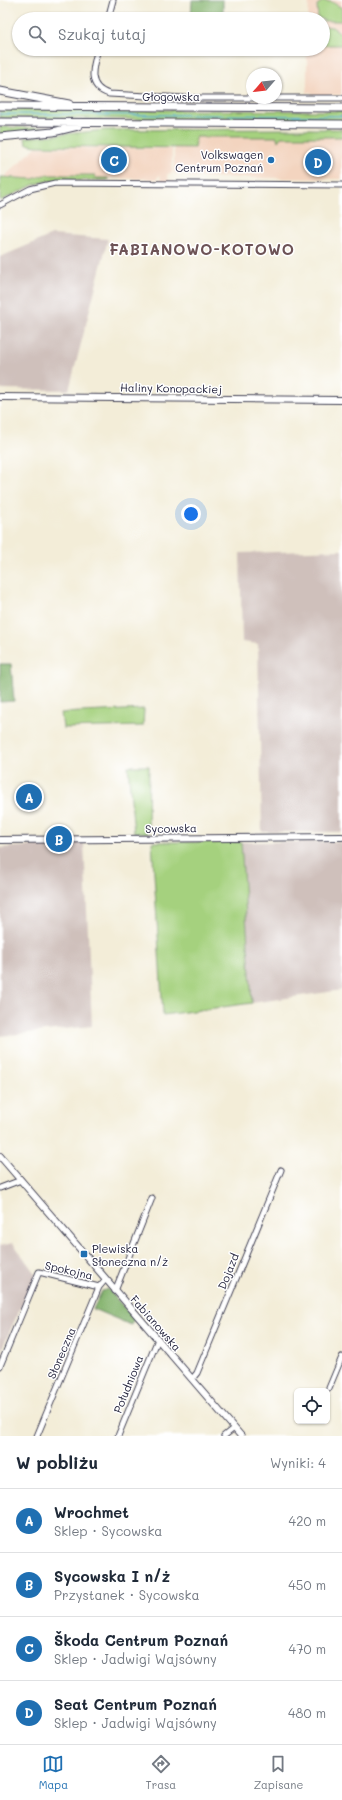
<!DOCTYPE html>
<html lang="pl">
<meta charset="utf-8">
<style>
:root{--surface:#fff;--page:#f2f2f3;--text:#1f2937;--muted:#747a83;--line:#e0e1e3;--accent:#1f6fb2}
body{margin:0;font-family:Mali,sans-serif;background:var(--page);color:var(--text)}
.controls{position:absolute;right:12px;bottom:12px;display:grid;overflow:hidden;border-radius:6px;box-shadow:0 1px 3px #0004}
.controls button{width:36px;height:36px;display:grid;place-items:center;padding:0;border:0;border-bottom:1px solid var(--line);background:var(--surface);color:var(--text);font:20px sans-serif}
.compass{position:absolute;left:246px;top:68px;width:36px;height:36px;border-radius:50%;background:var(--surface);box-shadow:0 1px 3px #0004;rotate:242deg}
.you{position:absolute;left:191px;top:514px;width:14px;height:14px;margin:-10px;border:3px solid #fff;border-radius:50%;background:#1a73e8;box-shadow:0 0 0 6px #1a73e833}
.badge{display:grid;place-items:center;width:26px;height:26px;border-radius:50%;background:var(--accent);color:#fff;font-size:13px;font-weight:700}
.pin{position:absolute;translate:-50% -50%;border:2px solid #fff;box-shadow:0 1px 4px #0006}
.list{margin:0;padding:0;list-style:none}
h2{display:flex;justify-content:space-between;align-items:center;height:52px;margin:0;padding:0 16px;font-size:17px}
h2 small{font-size:13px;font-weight:400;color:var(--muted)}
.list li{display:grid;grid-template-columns:26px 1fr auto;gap:12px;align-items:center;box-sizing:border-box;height:64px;padding:0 16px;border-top:1px solid var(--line)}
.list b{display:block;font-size:15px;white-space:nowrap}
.list p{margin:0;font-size:13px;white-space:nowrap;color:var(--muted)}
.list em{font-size:13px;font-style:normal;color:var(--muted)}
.icon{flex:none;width:22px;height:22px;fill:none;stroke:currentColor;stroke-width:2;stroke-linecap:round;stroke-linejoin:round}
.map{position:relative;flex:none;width:342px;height:1436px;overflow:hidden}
.search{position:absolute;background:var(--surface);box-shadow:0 1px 3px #0004;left:12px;right:12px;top:12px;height:44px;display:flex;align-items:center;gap:10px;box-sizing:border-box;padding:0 14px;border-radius:22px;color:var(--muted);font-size:15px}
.sheet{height:308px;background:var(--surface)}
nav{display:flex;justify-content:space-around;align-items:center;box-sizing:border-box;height:56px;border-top:1px solid var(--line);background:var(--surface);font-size:11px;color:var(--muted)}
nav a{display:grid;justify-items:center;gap:2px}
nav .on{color:var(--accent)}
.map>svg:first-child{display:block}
.built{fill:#f3d4bf}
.industrial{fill:#cfc0bb}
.green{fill:#a5d17e;stroke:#647a5c}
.forest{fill:#84b36d;stroke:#536a54}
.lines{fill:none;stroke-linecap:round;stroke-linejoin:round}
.stream{stroke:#51abce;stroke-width:1.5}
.minor-casing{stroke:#414053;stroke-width:7}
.tertiary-casing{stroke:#414053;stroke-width:8}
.secondary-casing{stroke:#414053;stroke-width:9}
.minor{stroke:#fff;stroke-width:5}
.tertiary{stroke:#fff;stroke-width:6}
.secondary{stroke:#fff;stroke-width:7}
.poi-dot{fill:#1f6fb2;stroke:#fff;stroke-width:1.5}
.labels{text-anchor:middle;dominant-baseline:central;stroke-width:3;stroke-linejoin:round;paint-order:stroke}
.street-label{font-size:11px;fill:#22223b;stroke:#fff}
.poi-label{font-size:11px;fill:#22223b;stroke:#fff;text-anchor:end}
.district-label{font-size:15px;font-weight:bold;letter-spacing:1px;fill:#6d5356;stroke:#fff}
</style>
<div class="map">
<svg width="342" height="1436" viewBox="0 0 342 1436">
<rect width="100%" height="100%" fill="#fff"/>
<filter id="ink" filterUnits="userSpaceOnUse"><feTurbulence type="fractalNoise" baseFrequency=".025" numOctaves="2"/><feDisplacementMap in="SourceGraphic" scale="8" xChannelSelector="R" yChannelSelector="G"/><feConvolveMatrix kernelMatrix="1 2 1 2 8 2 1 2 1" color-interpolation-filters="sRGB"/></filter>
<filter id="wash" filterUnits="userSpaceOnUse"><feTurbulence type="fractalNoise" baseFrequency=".012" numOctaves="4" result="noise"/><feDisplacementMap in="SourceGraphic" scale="16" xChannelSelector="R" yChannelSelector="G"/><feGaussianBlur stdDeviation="0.9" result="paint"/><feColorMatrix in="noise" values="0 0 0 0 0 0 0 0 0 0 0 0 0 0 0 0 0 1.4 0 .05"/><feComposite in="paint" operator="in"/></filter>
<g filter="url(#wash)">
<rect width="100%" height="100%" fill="#f3edd8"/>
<path class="built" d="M309,0H342V95H316L309,92L307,94V49H323V19H308Z
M174,137H342V179L189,177L188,174L174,173Z
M36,147L172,149V173L167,174L168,179L172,182H157L161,178L159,175L157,179L94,178V175H44L32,179L4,177Z"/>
<path class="industrial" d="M52,235L108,239L69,390L0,389V257Z
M342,550V832H262L258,644L242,642L240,553Z
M84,842L92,1026L0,1036V848Z
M241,842H342V990L252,1003Z
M13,1243L36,1275L0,1352V1246Z"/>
<path class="green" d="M323,1L332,2L342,8V21H323V19L318,18L317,5Z
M323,26L332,27L342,34V45H323Z
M0,109L342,111V121L0,118Z
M0,127L57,128L0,134Z
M293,129H342V137H281L278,141L277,137H195V148L37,146L26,144L25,138L105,130Z
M44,175H95V178H108V180L47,181L33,185L0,201V177L33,179Z
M144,709L143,726L63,728L61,713Z
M128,766H149L148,833H134Z
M152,842H241L252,1003L163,1015Z"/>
<path class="forest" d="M192,0H223V19H191Z
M0,664H11L14,701L0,702Z
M108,1289L134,1319L131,1325L93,1309L102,1291Z"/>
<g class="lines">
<path class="stream" d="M0,114L342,116"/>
</g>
</g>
<g filter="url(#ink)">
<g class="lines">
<g class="minor-casing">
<path id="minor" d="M108,19L113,0
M98,49C93,66 86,87 109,94L185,98H342
M0,205L30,189L55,183L342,185
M0,1188L21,1180
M115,1291L152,1198
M0,1366L39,1272L99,1287
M192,1379L197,1373L281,1170
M329,1388L342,1357
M37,1436L99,1287L105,1280
M118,1436L158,1339
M224,1436L234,1428"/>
</g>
<g class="tertiary-casing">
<path id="tertiary" d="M0,397L342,400
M0,840L342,837
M0,1156L241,1436"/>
</g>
<g class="secondary-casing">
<path id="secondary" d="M0,91L69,104
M0,106L342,108
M0,122L342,124
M0,137L53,132L78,126"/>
</g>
<use href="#minor" class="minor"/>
<use href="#tertiary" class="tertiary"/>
<use href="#secondary" class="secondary"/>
</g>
</g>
<g class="poi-dot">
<circle cx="271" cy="160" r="4"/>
<rect x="80" y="1250" width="8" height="8" rx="2"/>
</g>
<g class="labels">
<g class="street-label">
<text x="171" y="96">Głogowska</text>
<text transform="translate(171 388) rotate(1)">Haliny Konopackiej</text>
<text transform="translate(171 828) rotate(-1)">Sycowska</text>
<text transform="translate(69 1270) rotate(13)">Spokojna</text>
<text transform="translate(228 1271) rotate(-68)">Dojazd</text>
<text transform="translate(156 1323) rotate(49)">Fabianowska</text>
<text transform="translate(61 1353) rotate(-67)">Słoneczna</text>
<text transform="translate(128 1384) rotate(-68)">Południowa</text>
</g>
<g class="poi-label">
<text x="263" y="154">Volkswagen<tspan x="263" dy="13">Centrum Poznań</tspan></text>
<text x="92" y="1248" text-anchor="start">Plewiska<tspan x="92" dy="13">Słoneczna n/ż</tspan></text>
</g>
<g class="district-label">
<text x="202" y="249">FABIANOWO-KOTOWO</text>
</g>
</g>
</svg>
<div class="controls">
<button><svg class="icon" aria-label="locate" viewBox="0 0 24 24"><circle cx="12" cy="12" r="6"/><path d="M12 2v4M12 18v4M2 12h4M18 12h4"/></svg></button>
</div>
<svg class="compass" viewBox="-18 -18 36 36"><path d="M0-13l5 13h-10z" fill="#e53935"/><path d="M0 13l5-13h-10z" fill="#747a83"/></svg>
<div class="you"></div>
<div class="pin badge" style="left:29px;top:797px">A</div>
<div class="pin badge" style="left:59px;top:839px">B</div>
<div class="pin badge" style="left:114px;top:160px">C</div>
<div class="pin badge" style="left:318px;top:162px">D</div>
<div class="search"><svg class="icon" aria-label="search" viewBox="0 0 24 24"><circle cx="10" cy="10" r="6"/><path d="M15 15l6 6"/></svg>Szukaj tutaj</div>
</div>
<section class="sheet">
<h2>W pobliżu<small>Wyniki: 4</small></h2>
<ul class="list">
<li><span class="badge">A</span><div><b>Wrochmet</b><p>Sklep · Sycowska</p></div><em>420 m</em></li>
<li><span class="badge">B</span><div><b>Sycowska I n/ż</b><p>Przystanek · Sycowska</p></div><em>450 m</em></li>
<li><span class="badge">C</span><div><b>Škoda Centrum Poznań</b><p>Sklep · Jadwigi Wajsówny</p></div><em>470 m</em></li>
<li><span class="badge">D</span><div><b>Seat Centrum Poznań</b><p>Sklep · Jadwigi Wajsówny</p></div><em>480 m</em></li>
</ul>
</section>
<nav>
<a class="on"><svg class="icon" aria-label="map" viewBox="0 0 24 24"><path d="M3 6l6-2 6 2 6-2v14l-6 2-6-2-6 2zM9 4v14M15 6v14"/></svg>Mapa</a>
<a><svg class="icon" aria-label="directions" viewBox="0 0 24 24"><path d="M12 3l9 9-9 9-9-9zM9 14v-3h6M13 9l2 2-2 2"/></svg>Trasa</a>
<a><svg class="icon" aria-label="saved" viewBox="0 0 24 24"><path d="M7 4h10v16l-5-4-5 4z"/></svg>Zapisane</a>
</nav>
